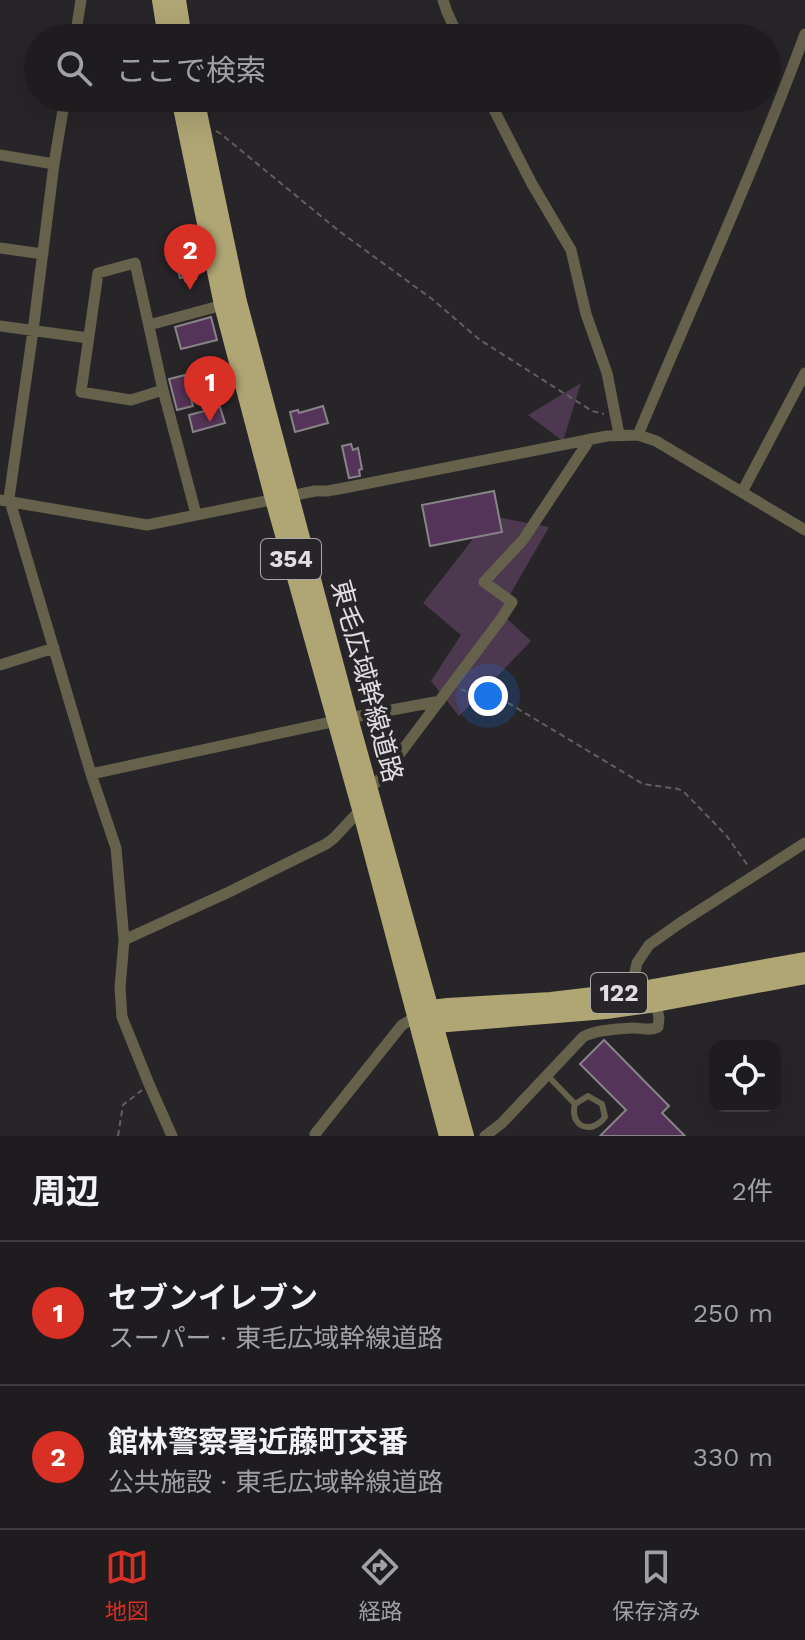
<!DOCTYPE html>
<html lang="ja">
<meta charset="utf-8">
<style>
:root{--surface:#1e1c1f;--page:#262528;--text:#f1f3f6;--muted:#a1a1a4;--line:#3c3a3d;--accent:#d93025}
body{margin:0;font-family:"Work Sans","Noto Sans JP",sans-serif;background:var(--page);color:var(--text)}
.controls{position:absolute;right:24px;bottom:24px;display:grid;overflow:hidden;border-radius:16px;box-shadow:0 8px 32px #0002}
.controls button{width:72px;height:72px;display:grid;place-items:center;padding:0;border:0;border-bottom:2px solid var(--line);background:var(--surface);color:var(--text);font:40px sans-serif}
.you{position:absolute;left:488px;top:696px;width:28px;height:28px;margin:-20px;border:6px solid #fff;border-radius:50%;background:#1a73e8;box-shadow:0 0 0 12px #1a73e833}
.badge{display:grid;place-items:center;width:52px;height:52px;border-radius:50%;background:var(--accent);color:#fff;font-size:26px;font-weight:700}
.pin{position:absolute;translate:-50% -66px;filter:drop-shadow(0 2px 4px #0008)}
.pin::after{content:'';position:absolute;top:42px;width:28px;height:24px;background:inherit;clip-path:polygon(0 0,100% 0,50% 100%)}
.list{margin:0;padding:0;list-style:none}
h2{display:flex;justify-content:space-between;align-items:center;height:104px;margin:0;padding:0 32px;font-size:34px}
h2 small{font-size:26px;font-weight:400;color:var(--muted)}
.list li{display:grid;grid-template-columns:52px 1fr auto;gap:24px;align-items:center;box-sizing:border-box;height:144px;padding:0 32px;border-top:2px solid var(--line)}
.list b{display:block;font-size:30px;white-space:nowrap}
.list p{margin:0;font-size:26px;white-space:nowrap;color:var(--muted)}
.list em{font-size:26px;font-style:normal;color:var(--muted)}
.icon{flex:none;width:44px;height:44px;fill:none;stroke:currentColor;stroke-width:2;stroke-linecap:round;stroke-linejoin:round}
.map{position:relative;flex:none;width:805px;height:1136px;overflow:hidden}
.search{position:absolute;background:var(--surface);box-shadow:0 8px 32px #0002;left:24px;right:24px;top:24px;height:88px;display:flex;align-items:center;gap:20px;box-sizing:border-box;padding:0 28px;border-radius:44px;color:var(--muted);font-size:30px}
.sheet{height:392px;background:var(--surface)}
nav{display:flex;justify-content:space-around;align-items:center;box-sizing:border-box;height:112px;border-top:2px solid var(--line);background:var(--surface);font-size:22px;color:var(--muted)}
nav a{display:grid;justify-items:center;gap:4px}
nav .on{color:var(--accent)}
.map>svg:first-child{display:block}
.green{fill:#4d394f}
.building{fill:#553459;stroke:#878488;stroke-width:2}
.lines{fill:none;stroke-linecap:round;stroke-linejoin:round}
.path{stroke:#625f63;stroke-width:2;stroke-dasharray:6 4;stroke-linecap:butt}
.service{stroke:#65614b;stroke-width:6}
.minor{stroke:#65614b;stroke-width:11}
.trunk{stroke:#b0a674;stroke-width:18}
.labels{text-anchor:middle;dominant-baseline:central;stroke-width:8;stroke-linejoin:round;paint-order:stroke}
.shield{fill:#282529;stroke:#a9a6a9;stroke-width:2}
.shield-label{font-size:24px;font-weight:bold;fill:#e0dee0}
.street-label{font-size:26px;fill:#e0dee0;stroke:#282529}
</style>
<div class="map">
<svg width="805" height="1136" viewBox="0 0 805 1136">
<rect width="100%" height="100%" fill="#282529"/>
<path class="green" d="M581,383L563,441L528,415Z
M491,516L549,527L500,612L531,641L459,716L431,681L461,635L423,603Z"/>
<path class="building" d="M192,259L196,279L185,281L184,277L180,278L176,263Z
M211,317L217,340L181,349L175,327Z
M185,375L193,406L177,410L169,379Z
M323,406L328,423L295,432L290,412L298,410L299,413Z
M220,407L225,423L193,432L189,415Z
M351,444L353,450L358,448L362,469L359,470L360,476L349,478L342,446Z
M494,491L502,532L430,546L422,505Z
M604,1040L669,1106L662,1113L685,1136H600L626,1110L580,1064Z"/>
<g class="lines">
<path class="path" d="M216,131L221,134L339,231L432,299L480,340L592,411L604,414
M461,689L475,696L500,698L643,784L678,789L683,791L726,835L749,867
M118,1136L123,1105L142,1090"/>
<path class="service" d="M547,1075L575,1104C569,1126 591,1136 605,1117L602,1104L588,1096L575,1104"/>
<path class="minor" d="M443,0L447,12L459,38
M75,38L81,0
M65,98L54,164L33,331L9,498L91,774L116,848L124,940L120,988L122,1017L149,1084L172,1136
M488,98L532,184L571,250L586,314L607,373L619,434
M0,155L54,164
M0,248L43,254
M149,325L223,305
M0,326L88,338
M163,390L131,400L81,392L98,273L135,263L163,390L196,514
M638,435C694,301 755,169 805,34
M742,492L805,373
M0,500L147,525L315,491H327L344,488L607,436L638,435L656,441L805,530
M0,665L54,648
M349,718L440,701
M91,774L336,721
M369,789L383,776L501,619L512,602L484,582L523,540L590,439
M124,940L229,892L326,844L334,838L361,809
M636,991L634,977L637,963L649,945L680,923L805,843
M316,1136L315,1134L402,1025L416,1017
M485,1136L502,1123L583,1037C595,1030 616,1029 631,1028C641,1027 648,1032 658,1027L659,1018L656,1003"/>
<path class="trunk" d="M161,0L167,38
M177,0L183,38
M180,98L223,305L274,499L361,809L448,1136
M195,98L238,302L349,718L465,1136
M422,1013L431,1009L448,1007L551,1001L636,991L805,961
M426,1021L435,1024L606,1010L656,1003L805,975"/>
</g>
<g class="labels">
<g class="shield">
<rect x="261" y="539" width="60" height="40" rx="6"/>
<rect x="591" y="973" width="56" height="40" rx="6"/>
</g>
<g class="shield-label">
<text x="291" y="559">354</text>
<text x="619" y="993">122</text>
</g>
<g class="street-label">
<text transform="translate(367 681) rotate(75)">東毛広域幹線道路</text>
</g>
</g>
</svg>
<div class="controls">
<button><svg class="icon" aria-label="locate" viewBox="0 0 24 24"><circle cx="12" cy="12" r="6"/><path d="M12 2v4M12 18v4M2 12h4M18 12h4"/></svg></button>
</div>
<div class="you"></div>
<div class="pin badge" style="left:210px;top:422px">1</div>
<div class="pin badge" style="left:190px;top:290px">2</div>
<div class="search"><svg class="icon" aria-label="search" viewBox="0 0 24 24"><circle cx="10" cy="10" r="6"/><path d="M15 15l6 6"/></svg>ここで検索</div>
</div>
<section class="sheet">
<h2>周辺<small>2件</small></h2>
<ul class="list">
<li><span class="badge">1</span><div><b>セブンイレブン</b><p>スーパー · 東毛広域幹線道路</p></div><em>250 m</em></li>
<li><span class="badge">2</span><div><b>館林警察署近藤町交番</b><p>公共施設 · 東毛広域幹線道路</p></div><em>330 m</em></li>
</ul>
</section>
<nav>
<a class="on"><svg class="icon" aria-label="map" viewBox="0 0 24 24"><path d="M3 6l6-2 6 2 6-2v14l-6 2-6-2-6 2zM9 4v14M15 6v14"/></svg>地図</a>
<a><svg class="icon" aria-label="directions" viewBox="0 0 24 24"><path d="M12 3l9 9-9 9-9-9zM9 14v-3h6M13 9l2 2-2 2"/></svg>経路</a>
<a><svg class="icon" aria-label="saved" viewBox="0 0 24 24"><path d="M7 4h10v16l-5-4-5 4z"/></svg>保存済み</a>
</nav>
